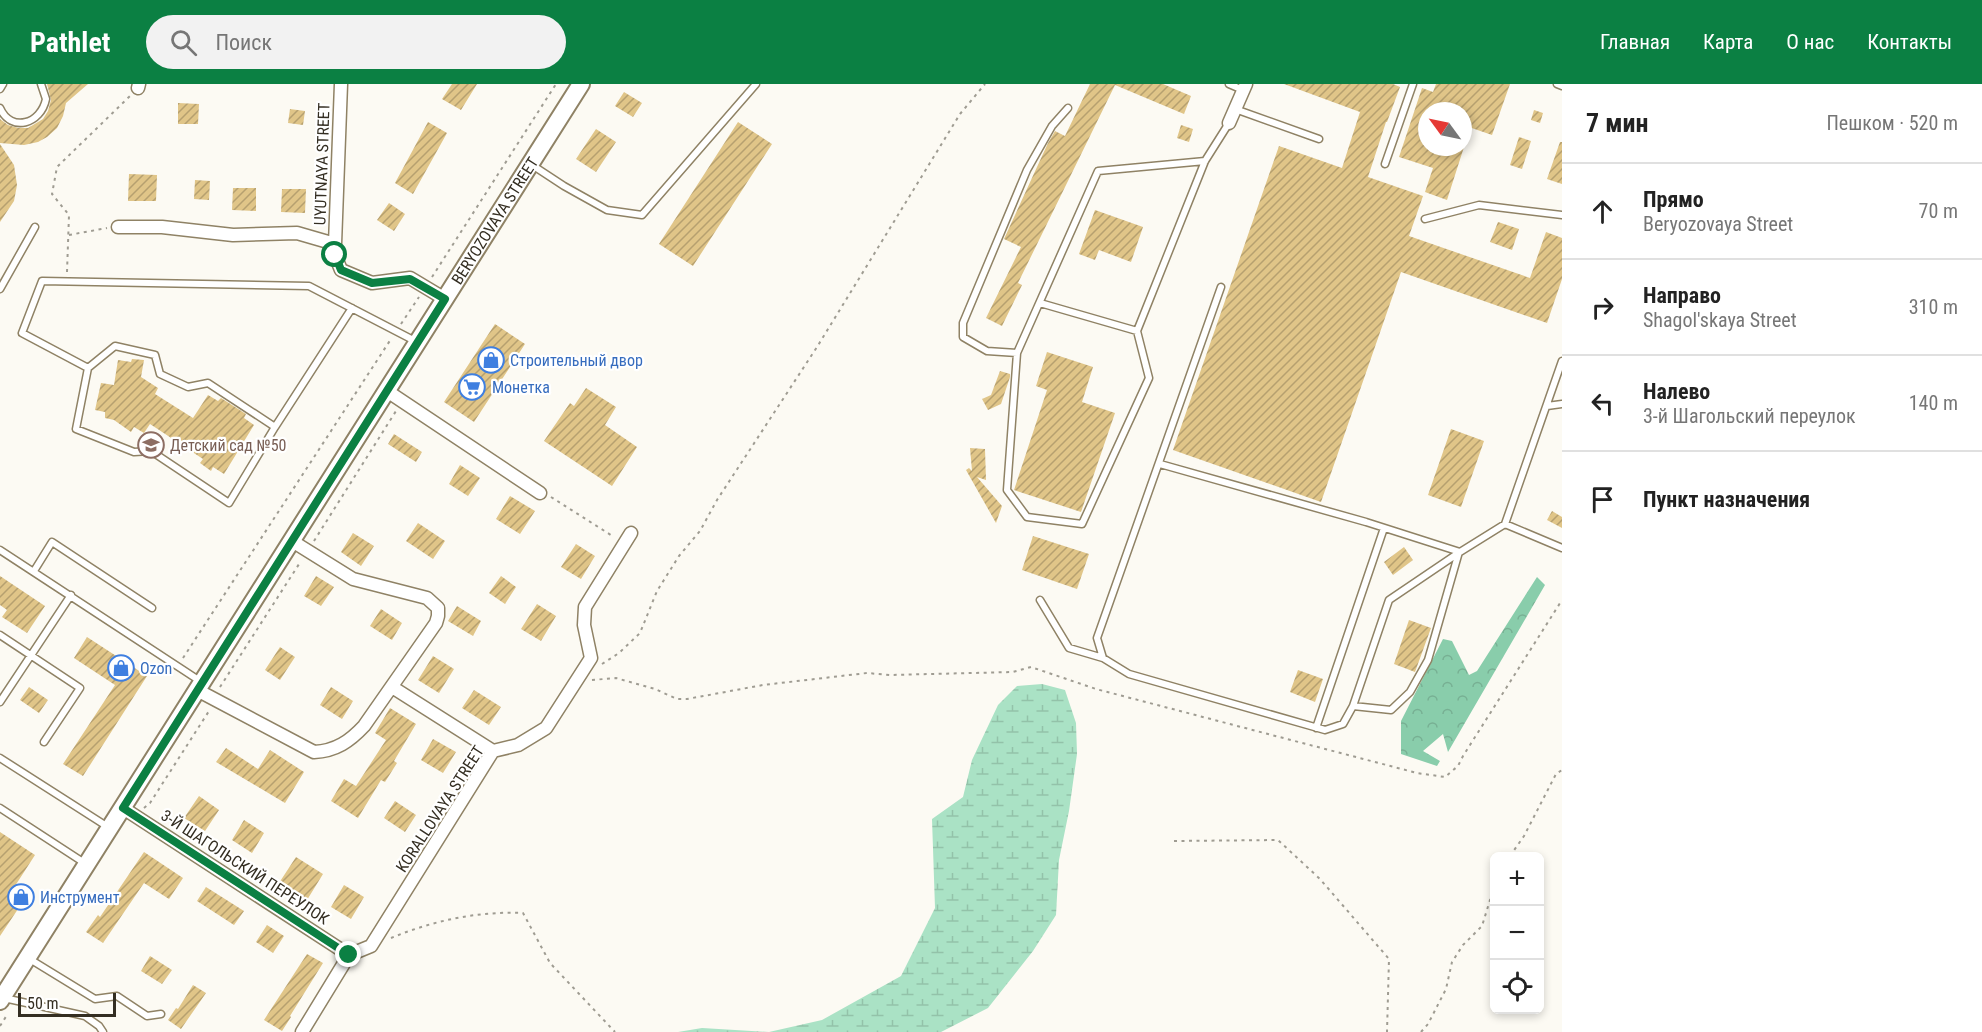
<!DOCTYPE html>
<html lang="ru">
<meta charset="utf-8">
<style>
:root{--surface:#fff;--page:#f2f2f2;--text:#222;--muted:#767676;--line:#e0e0e0;--accent:#0b8043}
body{margin:0;font-family:"Roboto Condensed",sans-serif;background:var(--page);color:var(--text)}
.controls{position:absolute;right:18px;bottom:18px;display:grid;overflow:hidden;border-radius:9px;box-shadow:0 3px 9px #0003}
.controls button{width:54px;height:54px;display:grid;place-items:center;padding:0;border:0;border-bottom:2px solid var(--line);background:var(--surface);color:var(--text);font:30px sans-serif}
.compass{position:absolute;left:1418px;top:18px;width:54px;height:54px;border-radius:50%;background:var(--surface);box-shadow:0 3px 9px #0003;rotate:303deg}
.scale{position:absolute;left:18px;bottom:15px;width:98px;box-sizing:border-box;padding-left:6px;border:3px solid #342e22;border-top:0;font-size:16px;line-height:21px;white-space:nowrap;color:#342e22;-webkit-text-stroke:4px #fff;paint-order:stroke}
.stop{position:absolute;width:18px;height:18px;margin:-14px;border:4px solid #0b8043;border-radius:50%;background:#fff}
.stop.end{background:#0b8043;border-color:#fff;box-shadow:0 2px 6px #0008}
.list{margin:0;padding:0;list-style:none}
h2{display:flex;justify-content:space-between;align-items:center;height:78px;margin:0;padding:0 24px;font-size:26px}
h2 small{font-size:20px;font-weight:400;color:var(--muted)}
.list li{display:grid;grid-template-columns:39px 1fr auto;gap:18px;align-items:center;box-sizing:border-box;height:96px;padding:0 24px;border-top:2px solid var(--line)}
.list b{display:block;font-size:22px;white-space:nowrap}
.list p{margin:0;font-size:20px;white-space:nowrap;color:var(--muted)}
.list em{font-size:20px;font-style:normal;color:var(--muted)}
.icon{flex:none;width:33px;height:33px;fill:none;stroke:currentColor;stroke-width:2;stroke-linecap:round;stroke-linejoin:round}
.map{position:relative;flex:none;width:1562px;height:948px;overflow:hidden}
header{display:flex;align-items:center;gap:36px;box-sizing:border-box;height:84px;padding:0 30px;background:var(--accent);color:#fff}
header strong{font-size:28px}
nav{display:flex;gap:33px;margin-inline-start:auto;font-size:21px}
.search{width:420px;height:54px;background:var(--page);display:flex;align-items:center;gap:15px;box-sizing:border-box;padding:0 21px;border-radius:33px;color:var(--muted);font-size:22px}
main{display:flex}
aside{flex:1;background:var(--surface)}
.map>svg:first-child{display:block}
.forest{fill:url(#forest-crowns)}
.wetland{fill:url(#wetland-marsh)}
.building{fill:url(#building-hatch)}
.lines{fill:none;stroke-linecap:round;stroke-linejoin:round}
.lane-casing{stroke:#8f8265;stroke-width:9}
.street-casing{stroke:#8f8265;stroke-width:15}
.secondary-casing{stroke:#8f8265;stroke-width:20}
.path{stroke:#9f9c92;stroke-width:2;stroke-dasharray:3 4.5;stroke-linecap:butt}
.lane{stroke:#fff;stroke-width:6}
.street{stroke:#fff;stroke-width:12}
.secondary{stroke:#fff;stroke-width:16}
.route{stroke:#0b8043;stroke-width:8}
.labels{text-anchor:middle;dominant-baseline:central;stroke-width:4.5;stroke-linejoin:round;paint-order:stroke}
.street-label{font-size:16px;fill:#342e22;stroke:#fff}
.shop-label{font-size:16px;fill:#366cbe;stroke:#fff;text-anchor:start}
.education-label{font-size:16px;fill:#785e54;stroke:#fff;text-anchor:start}
</style>
<header>
<strong>Pathlet</strong>
<div class="search"><svg class="icon" aria-label="search" viewBox="0 0 24 24"><circle cx="10" cy="10" r="6"/><path d="M15 15l6 6"/></svg>Поиск</div>
<nav><a>Главная</a><a>Карта</a><a>О нас</a><a>Контакты</a></nav>
</header>
<main>
<div class="map">
<svg width="1562" height="948" viewBox="0 0 1562 948">
<defs>
<pattern id="forest-crowns" width="20" height="18" patternUnits="userSpaceOnUse" patternTransform="scale(1.5)"><rect width="20" height="18" fill="#89cdab"/><path d="M2 6a3 3 0 1 1 6 0M12 15a3 3 0 1 1 6 0" fill="none" stroke="#77b093"/></pattern>
<pattern id="wetland-marsh" width="20" height="14" patternUnits="userSpaceOnUse" patternTransform="scale(1.5)"><rect width="20" height="14" fill="#aae2c5"/><path d="M1 5h8M5 5V1M11 12h8M15 12V8" fill="none" stroke="#93c2a9"/></pattern>
<pattern id="building-hatch" width="6" height="6" patternUnits="userSpaceOnUse" patternTransform="scale(1.5)"><rect width="6" height="6" fill="#e0c588"/><path d="M-1 1l2-2M0 6l6-6M5 7l2-2" fill="none" stroke="#b6a06f"/></pattern>
</defs>
<rect width="100%" height="100%" fill="#fcfaf3"/>
<path class="forest" d="M1537,493L1545,501L1448,668L1443,650L1423,667L1440,677L1437,682L1401,670V637L1443,555L1452,557L1469,591L1477,587Z"/>
<path class="wetland" d="M1042,600L1065,606L1076,639L1077,670L1069,727L1059,776L1056,831L1033,867L988,924L941,948H678L702,944L769,948L822,936L901,892L935,824L932,735L963,713L972,676L998,621L1017,602Z"/>
<path class="building" d="M47,0H88L66,19L63,32L57,44L47,53L38,58L24,61L0,59V35L8,41L18,44H28L43,35L48,27L51,16Z
M452,0H477L461,26L442,15Z
M1090,0H1163L1191,12L1184,30L1115,1L1018,199L1022,201L1002,242L986,234L1021,163L1004,155L1048,59L1055,47L1065,52Z
M1284,0H1393L1400,3L1387,38H1386L1368,93L1423,112L1409,152L1530,194L1546,148L1562,154V195L1547,239L1401,188L1321,418L1173,366L1279,62L1342,84L1360,28Z
M1436,0H1510L1492,51L1463,41V27H1427V63H1464L1447,116L1425,108L1433,84L1399,73L1422,4L1433,8Z
M624,8L642,19L633,33L615,22Z
M178,19L199,20L198,40H178Z
M290,25L305,27L303,41L288,39Z
M1534,26L1543,29L1540,39L1531,36Z
M428,38L447,49L413,110L395,99Z
M738,38L772,60L693,182L659,160Z
M1181,41L1193,45L1189,58L1177,54Z
M596,45L616,58L596,88L576,75Z
M1519,53L1531,57L1522,85L1510,81Z
M1560,58H1562V100L1547,95Z
M0,60L14,81L17,101L14,117L0,138Z
M129,90L157,91L156,117H128Z
M195,96L210,97L209,116L194,115Z
M233,104H256V127L232,126Z
M282,105H306L305,129L281,128Z
M389,119L405,130L394,147L377,136Z
M1095,126L1143,143L1131,178L1099,166L1095,176L1079,170Z
M1498,138L1519,145L1512,166L1490,158Z
M495,240L525,260L474,338L444,318Z
M1047,268L1093,283L1082,318L1115,329L1081,428L1014,406L1047,306L1036,302Z
M132,275L144,276L141,293L158,304L155,310L193,334L208,311L218,317L221,314L246,330L244,334L254,341L224,390L213,383L211,387L200,379L203,375L150,340L144,349L134,343L131,348L114,336L105,334V328L95,326L101,299L114,301L118,276L131,278Z
M1000,287L1010,290V293L1001,320L988,326L982,315L991,311Z
M586,304L616,323L605,341L637,363L612,402L544,357L570,319L574,322Z
M1451,345L1484,357L1461,423L1428,411Z
M394,350L422,368L416,378L388,360Z
M970,364L985,365L986,396L977,393L1002,422L996,439L966,386L969,384L972,387Z
M460,381L480,394L468,412L449,400Z
M510,412L535,427L520,450L496,435Z
M1552,427L1562,433V444L1547,436Z
M418,439L445,457L433,475L406,457Z
M353,449L374,462L361,482L341,468Z
M1033,452L1089,470L1077,505L1022,486Z
M576,460L595,472L581,495L561,483Z
M1404,463L1413,476L1393,491L1384,478Z
M0,492L45,522L27,549L2,533L7,526L0,521Z
M316,492L334,503L321,522L304,512Z
M501,492L516,503L505,520L489,509Z
M537,520L556,532L541,557L521,545Z
M457,522L481,537L473,552L448,537Z
M381,525L402,539L392,556L370,542Z
M1409,536L1431,544L1415,588L1394,580Z
M87,553L147,592L83,692L63,680L115,601L74,574Z
M280,563L295,573L280,596L265,586Z
M433,572L454,585L439,609L418,596Z
M1298,586L1323,595L1315,618L1290,608Z
M29,603L48,616L39,629L20,616Z
M331,603L353,617L342,635L320,621Z
M474,606L501,623L489,641L462,624Z
M390,624L416,640L394,677L397,679L385,698L381,696L358,734L331,717L344,695L356,702L386,656L375,649Z
M433,655L456,668L443,689L421,676Z
M226,664L258,685L270,666L304,688L285,719L216,678Z
M199,712L219,726L205,747L184,734Z
M395,717L416,731L405,748L384,734Z
M244,736L264,749L252,769L232,756Z
M0,748L35,771L15,802L28,810L0,852Z
M144,768L183,794L169,815L144,799L103,859L86,848L98,831L100,833Z
M296,773L323,790L307,816L279,799Z
M344,801L364,813L351,835L331,823Z
M206,803L244,827L234,841L197,817Z
M267,841L284,852L273,869L256,858Z
M307,870L323,879L290,932L291,933L282,947L264,936Z
M150,872L172,886L162,900L141,887Z
M193,901L206,909L181,945L168,936L176,924L178,925Z"/>
<g class="lines">
<g class="lane-casing">
<path id="lane" d="M1229,0L1243,6
M1557,0L1562,2
M0,5L3,0
M0,24C11,49 41,40 46,15L41,0
M1235,25L1319,55
M1205,77L1098,87L1017,269L1007,406L1027,433L1082,440L1149,294L1137,247L1205,77L1229,39
M1385,80L1413,0
M532,81L564,102L607,126L642,131L756,0
M1425,135L1479,121L1562,131
M1221,203L1097,554L1103,574L1129,590L1325,646L1343,640L1353,622L1389,516L1460,468
M0,205L35,143
M1040,219L1137,247
M1017,269L987,267L963,253V239L1027,86L1052,42L1068,24
M88,284L76,345L134,368L151,367L229,419L275,343L352,224
M1547,322L1562,320
M275,343L208,299L188,303L160,290L155,271L115,262L88,284L22,249L42,197L309,202L417,258
M1160,380L1366,438L1460,468L1505,440L1562,464
M1505,440L1562,277
M0,466L200,597
M34,487L52,458L152,524
M1040,516L1069,564L1103,574
M0,551L80,604L44,658
M0,618L71,511
M1353,622L1391,626L1410,608L1428,576L1459,468
M1316,644L1384,444
M0,674L108,743
M0,724L86,780
M28,874L95,915L117,912L147,932L161,930
M4,914L85,932L99,942L103,948"/>
</g>
<g class="street-casing">
<path id="street" d="M138,4L139,0
M1229,39L1246,0
M118,143H162L233,151L297,149L335,160V171L341,186L372,199L410,194L445,215
M335,160L341,0
M387,307L540,409
M392,603L493,667
M197,606L314,668C336,667 350,657 364,642L436,539L438,532V524L427,514L353,495L292,457
M123,724L349,871
M349,871L371,862L493,667L518,661L546,644L591,574L584,541L585,523L631,449
M302,948L349,871"/>
</g>
<g class="secondary-casing">
<g id="secondary">
<path id="s1" d="M0,917L581,0"/>
</g>
</g>
<path class="path" d="M69,151L107,144
M67,188L69,131L52,110L57,83L130,12
M432,193L556,0
M401,240L419,213
M551,413L614,453
M314,457L396,327
M183,574L391,255
M602,580L619,569L640,549L657,507L679,472L700,447L717,416L817,263L960,30L985,0
M592,596L616,594L655,605L677,615H687L763,601L867,589L890,591L1013,588L1031,583L1096,605L1417,689L1445,693L1458,682L1463,672L1562,516
M220,603L301,477
M144,724L150,719L209,627
M1174,757L1278,756L1320,795L1389,875L1387,948
M1510,772L1524,752L1556,690L1562,686
M391,854C432,837 477,827 523,829L550,879L615,948
M0,942L7,931
M1421,948L1428,940L1446,905L1452,878L1463,861L1482,842L1494,803"/>
<use href="#lane" class="lane"/>
<use href="#street" class="street"/>
<use href="#secondary" class="secondary"/>
</g>
<g class="lines">
<path class="route" d="M335,171L341,186L372,199L410,195L445,215L123,724L349,871"/>
</g>
<defs>
<g id="shop-ring" transform="scale(1.35)"><circle r="9.5" fill="#fff" stroke="#3f7fe0" stroke-width="1.5"/><path d="M-5-2.5h2.3a2.7 3.5 0 0 1 5.4 0H5L5.5 6h-11ZM-1.5-2.5h3a1.5 2.3 0 0 0-3 0Z" fill="#3f7fe0"/></g>
<g id="supermarket-ring" transform="scale(1.35)"><circle r="9.5" fill="#fff" stroke="#3f7fe0" stroke-width="1.5"/><path d="M-6-5.5h2.5l.6 2H6L4.5 2H-2.5L-4.4-4H-6ZM-1.5 3.2a1.3 1.3 0 1 0 .1 0ZM3 3.2a1.3 1.3 0 1 0 .1 0Z" fill="#3f7fe0"/></g>
<g id="school-ring" transform="scale(1.35)"><circle r="9.5" fill="#fff" stroke="#8d6e63" stroke-width="1.5"/><path d="M0-5L7-2L0 1L-7-2ZM-4 1L0 2.5L4 1V4Q0 6-4 4Z" fill="#8d6e63"/></g>
</defs>
<g fill-rule="evenodd">
<use href="#shop-ring" x="491" y="276"/>
<use href="#supermarket-ring" x="472" y="303"/>
<use href="#school-ring" x="151" y="361"/>
<use href="#shop-ring" x="121" y="584"/>
<use href="#shop-ring" x="21" y="813"/>
</g>
<g class="labels">
<g class="street-label">
<text transform="translate(322 80) rotate(-88)">UYUTNAYA STREET</text>
<text stroke="none"><textPath href="#s1" startOffset="924">BERYOZOVAYA STREET</textPath></text>
<text transform="translate(440 725) rotate(-57)">KORALLOVAYA STREET</text>
<text transform="translate(245 783) rotate(33)">3-Й ШАГОЛЬСКИЙ ПЕРЕУЛОК</text>
</g>
<g class="shop-label">
<text x="510" y="276">Строительный двор</text>
<text x="492" y="303">Монетка</text>
<text x="140" y="584">Ozon</text>
<text x="40" y="813">Инструмент</text>
</g>
<g class="education-label">
<text x="170" y="361">Детский сад №50</text>
</g>
</g>
</svg>
<div class="controls">
<button>+</button>
<button>−</button>
<button><svg class="icon" aria-label="locate" viewBox="0 0 24 24"><circle cx="12" cy="12" r="6"/><path d="M12 2v4M12 18v4M2 12h4M18 12h4"/></svg></button>
</div>
<svg class="compass" viewBox="-18 -18 36 36"><path d="M0-13l5 13h-10z" fill="#e53935"/><path d="M0 13l5-13h-10z" fill="#767676"/></svg>
<div class="scale">50 m</div>
<div class="stop" style="left:335px;top:171px"></div>
<div class="stop end" style="left:349px;top:871px"></div>
</div>
<aside>
<h2>7 мин<small>Пешком · 520 m</small></h2>
<ul class="list">
<li><svg class="icon" aria-label="ahead" viewBox="0 0 24 24"><path d="M12 20V5M6 11l6-6 6 6"/></svg><div><b>Прямо</b><p>Beryozovaya Street</p></div><em>70 m</em></li>
<li><svg class="icon" aria-label="right" viewBox="0 0 24 24"><path d="M7 20v-9h11M14 6l5 5-5 5"/></svg><div><b>Направо</b><p>Shagol'skaya Street</p></div><em>310 m</em></li>
<li><svg class="icon" aria-label="left" viewBox="0 0 24 24"><path d="M17 20v-9H6M10 6l-5 5 5 5"/></svg><div><b>Налево</b><p>3-й Шагольский переулок</p></div><em>140 m</em></li>
<li><svg class="icon" aria-label="arrive" viewBox="0 0 24 24"><path d="M6 21V4h12l-3 4 3 4H6"/></svg><div><b>Пункт назначения</b></div></li>
</ul>
</aside>
</main>
